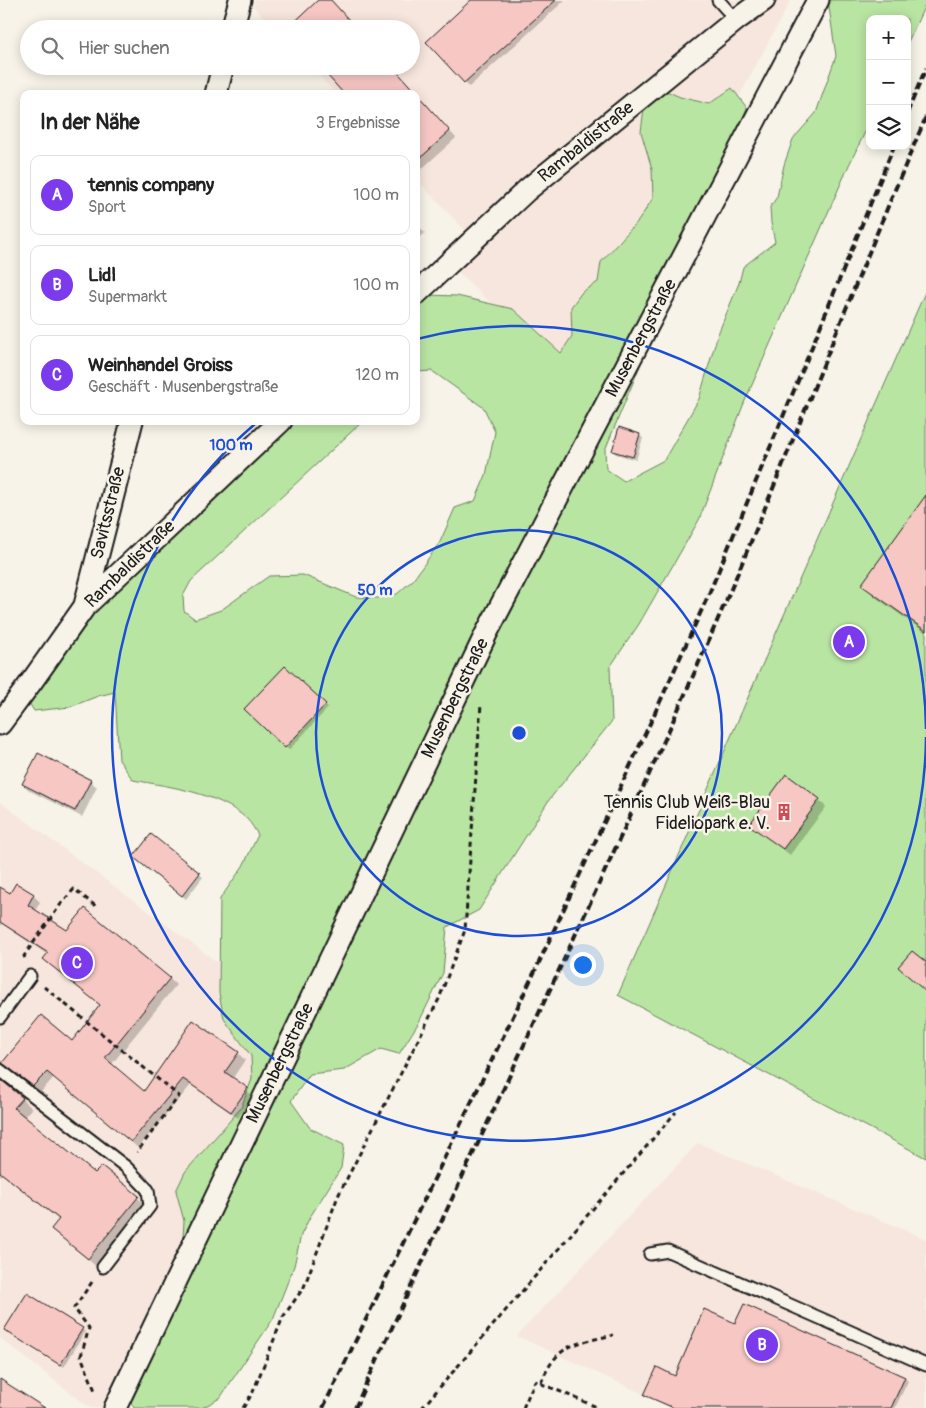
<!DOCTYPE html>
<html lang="de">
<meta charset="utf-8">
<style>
:root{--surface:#fff;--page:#f2f2f2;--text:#222;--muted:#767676;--line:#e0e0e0;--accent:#7c3aed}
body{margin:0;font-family:Pangolin,sans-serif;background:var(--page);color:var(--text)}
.controls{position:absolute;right:15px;top:15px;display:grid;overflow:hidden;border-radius:10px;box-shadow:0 2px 12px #0003}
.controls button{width:45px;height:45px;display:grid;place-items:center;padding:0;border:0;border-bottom:1px solid var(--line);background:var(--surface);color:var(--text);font:25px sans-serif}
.you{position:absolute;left:582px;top:964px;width:18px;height:18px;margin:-12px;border:4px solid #fff;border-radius:50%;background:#1a73e8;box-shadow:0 0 0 8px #1a73e833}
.badge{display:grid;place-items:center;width:32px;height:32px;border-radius:50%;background:var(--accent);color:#fff;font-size:16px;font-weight:700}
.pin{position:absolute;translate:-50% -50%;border:2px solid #fff;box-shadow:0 1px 5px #0006}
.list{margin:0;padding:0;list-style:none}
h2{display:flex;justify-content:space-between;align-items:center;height:65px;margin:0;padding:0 20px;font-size:21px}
h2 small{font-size:16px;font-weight:400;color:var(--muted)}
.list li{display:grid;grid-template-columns:32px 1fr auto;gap:15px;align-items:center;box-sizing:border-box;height:80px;margin:0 10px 10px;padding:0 10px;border:1px solid var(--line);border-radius:10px}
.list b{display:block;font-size:19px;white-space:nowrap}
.list p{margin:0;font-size:16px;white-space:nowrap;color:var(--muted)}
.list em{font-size:16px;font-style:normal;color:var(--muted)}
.icon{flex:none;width:28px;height:28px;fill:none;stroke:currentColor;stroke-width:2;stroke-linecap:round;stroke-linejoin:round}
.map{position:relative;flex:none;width:926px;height:1408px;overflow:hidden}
.search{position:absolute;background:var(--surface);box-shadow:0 2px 12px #0003;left:20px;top:20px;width:400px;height:55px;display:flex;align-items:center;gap:12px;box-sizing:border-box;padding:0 18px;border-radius:28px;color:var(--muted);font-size:19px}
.panel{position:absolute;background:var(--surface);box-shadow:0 2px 12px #0003;left:20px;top:90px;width:400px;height:335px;border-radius:10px}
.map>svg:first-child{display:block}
.built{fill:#f7e6dd}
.green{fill:#b9e5a2;stroke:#6a805f}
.shadow{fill:#0003}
.building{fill:#f7c7c4;stroke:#1c1c1c}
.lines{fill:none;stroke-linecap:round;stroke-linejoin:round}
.service-casing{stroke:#1c1c1c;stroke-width:15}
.minor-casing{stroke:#1c1c1c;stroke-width:25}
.path{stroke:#1c1c1c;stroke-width:3;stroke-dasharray:5 4;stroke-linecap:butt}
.service{stroke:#f7f3e8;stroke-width:11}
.minor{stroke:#f7f3e8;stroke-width:21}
.rail{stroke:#1c1c1c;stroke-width:4;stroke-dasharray:8 4;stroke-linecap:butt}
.ring{fill:none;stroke:#1d4ed8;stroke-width:2.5}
.labels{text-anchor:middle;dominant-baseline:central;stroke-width:5;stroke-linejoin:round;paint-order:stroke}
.street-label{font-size:18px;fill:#1c1c1c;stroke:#f7f3e8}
.poi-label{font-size:18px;fill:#1c1c1c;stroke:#f7f3e8;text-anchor:end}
.centre{fill:#1d4ed8;stroke:#f7f3e8;stroke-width:2.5}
.ring-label{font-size:15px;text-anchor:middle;font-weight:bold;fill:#1d4ed8;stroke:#f7f3e8;stroke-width:5;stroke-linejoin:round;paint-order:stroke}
</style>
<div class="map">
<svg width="926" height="1408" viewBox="0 0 926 1408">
<rect width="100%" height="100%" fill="#f7f3e8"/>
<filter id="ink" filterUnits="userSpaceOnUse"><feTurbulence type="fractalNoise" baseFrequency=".02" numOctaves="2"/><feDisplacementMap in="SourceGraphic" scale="10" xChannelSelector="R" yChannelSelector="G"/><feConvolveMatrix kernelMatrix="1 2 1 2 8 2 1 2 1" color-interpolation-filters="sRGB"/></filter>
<g filter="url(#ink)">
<path class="built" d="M255,0H791L581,391L440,254L465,230L416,179V94H336L310,66H411V29H274L253,6Z
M0,802L290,1016L106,1408H90L0,1338Z
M698,1143L926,1239V1408H674L517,1336Z"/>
<path class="green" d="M828,0H926V3L907,44V19H870V122L849,165L744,403L699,520L639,624L610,667L612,721L549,800L479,910L447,927L443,973L419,1022L399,1054L381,1049L344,1070L310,1074L291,1101L310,1128L344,1145L341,1168L310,1217L301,1235L294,1266L273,1319L220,1398L202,1408H134L126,1394L180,1284L184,1221L176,1191L185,1172L241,1108L252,1079L251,1056L224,1019L219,993L220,899L243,866L258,835C255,830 251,823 247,819C217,792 171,787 133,780L119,760L115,692L98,696L70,707L34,711L26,698L56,656L144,557L290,421H363L191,581L183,596L184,611L195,619L221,610L269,576L303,575L356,597L377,598L397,594L413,580L440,542L455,508L475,501L486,475L495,432L484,408L432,371L416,372V305L427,295L457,296L513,309L561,353L572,336L571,307L582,292L598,282L601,262L639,220L653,198L652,169L641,132L645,100L664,90L680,97L709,104L732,88L747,108L605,450L606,469L624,481L664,460L699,399L718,334L739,283L743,267L775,242L771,223L770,207L777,197L784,165L793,139L816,113L836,56Z
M926,290V1158L618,995Z"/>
<path class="shadow" d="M473,0H565L469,87L427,42Z
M416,95L456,138L416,174Z
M416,224L425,233L416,240Z
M639,435L643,438L636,460L616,454L613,451Z
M926,497V633L875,597L863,584Z
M285,668L328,708L289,750L246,709Z
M90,781L97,787L82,817L30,791L23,784Z
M819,800L826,807L790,855L751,824Z
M151,836L203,877L186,899L137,860Z
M0,889L10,895H33L40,902L35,911L67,931L85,909L170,979L176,985L111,1065L144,1093L194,1022L238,1053L245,1060L232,1079L253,1096L238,1118L191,1085L138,1148L54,1077L41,1092L10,1070L4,1063L72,1043L101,1006L48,955L2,924L0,927Z
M0,1080L32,1108L24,1117L96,1175L102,1167L148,1207L98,1268L52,1229L59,1220L2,1174L0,1176Z
M744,1306L905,1378L908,1381L895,1408H672L649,1397L646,1394L675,1377L735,1325Z
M82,1329L85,1332L64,1367L9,1332Z"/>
<path class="building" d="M318,0H331L357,29H287Z
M471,0H556L464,83L426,42Z
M319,66H392L450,131L416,162V94H344Z
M619,427L640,434L633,457L612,451Z
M926,495V631L861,585Z
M285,666L326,704L285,748L244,709Z
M38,753L91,780L75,811L22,784Z
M786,774L820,799L783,849L749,825Z
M151,834L200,873L182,896L133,857Z
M16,883L34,894L28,905L67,930L85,908L170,978L105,1058L144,1091L193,1020L239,1052L225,1072L248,1088L231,1112L183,1079L131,1142L47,1072L33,1086L2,1063L41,1015L72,1041L100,1005L43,959L48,953L0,922V887L10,893Z
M912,951L926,962V992L898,967Z
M0,1079L23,1098L14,1108L95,1173L102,1166L139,1196L88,1259L51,1229L59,1219L0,1172Z
M27,1293L83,1328L60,1365L4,1330Z
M744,1304L905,1377L891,1408H674L644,1395L657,1367L675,1376L704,1309L735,1323Z
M0,1379L45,1408H0Z"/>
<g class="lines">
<g class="service-casing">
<path id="service" d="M718,0L736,20
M0,1017L30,976
M0,1070L126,1167L148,1190L150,1206L103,1267
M650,1254L668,1251L926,1365"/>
</g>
<g class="minor-casing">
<path id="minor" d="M232,29L240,0
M216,94L223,66
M416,294L527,190L736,20L764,0
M85,605L132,421
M0,724L32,681L85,606L281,421
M115,1408L486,634L818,0"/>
</g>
<path class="path" d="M25,958L24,956L61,904L74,889L98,908
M44,987L179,1096L137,1152
M92,1282L74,1308L89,1328L81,1356L96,1393
M541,1383C557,1343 575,1344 613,1335
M243,1408L253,1392L283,1317L304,1287L338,1196L439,999L465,930L481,704
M422,1408L676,1112
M523,1408L535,1381L599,1408"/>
<use href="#service" class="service"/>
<use href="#minor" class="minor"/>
<path class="rail" d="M907,113L926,68
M323,1408L535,971L659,704L708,596L800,376L894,146
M355,1408C479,1137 610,869 728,596C796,437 857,276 926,117"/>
</g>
</g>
<g class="ring">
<circle cx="519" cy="733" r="203"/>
<path d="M926 737A407 407 0 1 1 255 424M417 339A407 407 0 0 1 926 729"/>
</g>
<defs>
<g id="building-bare" transform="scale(1.35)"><path d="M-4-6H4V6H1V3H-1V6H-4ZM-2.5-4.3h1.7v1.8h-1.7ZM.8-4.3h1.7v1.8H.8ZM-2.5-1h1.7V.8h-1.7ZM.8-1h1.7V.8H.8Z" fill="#d1495b" stroke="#f7f3e8" stroke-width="2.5" paint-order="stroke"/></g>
</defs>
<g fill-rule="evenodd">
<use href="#building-bare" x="784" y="812"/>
</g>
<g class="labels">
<g class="street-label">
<text transform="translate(586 142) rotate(-39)">Rambaldistraße</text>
<text transform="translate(641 338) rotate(-62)">Musenbergstraße</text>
<text transform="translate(108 513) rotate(-76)">Savitsstraße</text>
<text transform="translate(130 564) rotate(-44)">Rambaldistraße</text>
<text transform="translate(455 698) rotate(-64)">Musenbergstraße</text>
<text transform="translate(280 1063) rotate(-64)">Musenbergstraße</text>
</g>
<g class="poi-label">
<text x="770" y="802">Tennis Club Weiß-Blau<tspan x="770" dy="21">Fideliopark e. V.</tspan></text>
</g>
</g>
<circle cx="519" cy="733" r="8" class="centre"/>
<g class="ring-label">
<text x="231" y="450">100 m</text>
<text x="375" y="595">50 m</text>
</g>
</svg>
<div class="controls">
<button>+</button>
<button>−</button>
<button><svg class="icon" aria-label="layers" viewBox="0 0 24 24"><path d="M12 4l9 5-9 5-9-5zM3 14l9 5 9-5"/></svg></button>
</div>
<div class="you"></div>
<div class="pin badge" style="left:849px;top:642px">A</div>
<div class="pin badge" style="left:762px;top:1345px">B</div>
<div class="pin badge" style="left:77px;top:963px">C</div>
<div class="search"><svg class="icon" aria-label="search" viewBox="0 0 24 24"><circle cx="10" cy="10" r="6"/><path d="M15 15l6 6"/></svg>Hier suchen</div>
<section class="panel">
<h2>In der Nähe<small>3 Ergebnisse</small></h2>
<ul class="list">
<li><span class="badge">A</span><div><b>tennis company</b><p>Sport</p></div><em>100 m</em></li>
<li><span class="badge">B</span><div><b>Lidl</b><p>Supermarkt</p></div><em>100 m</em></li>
<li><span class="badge">C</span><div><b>Weinhandel Groiss</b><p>Geschäft · Musenbergstraße</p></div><em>120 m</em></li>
</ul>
</section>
</div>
